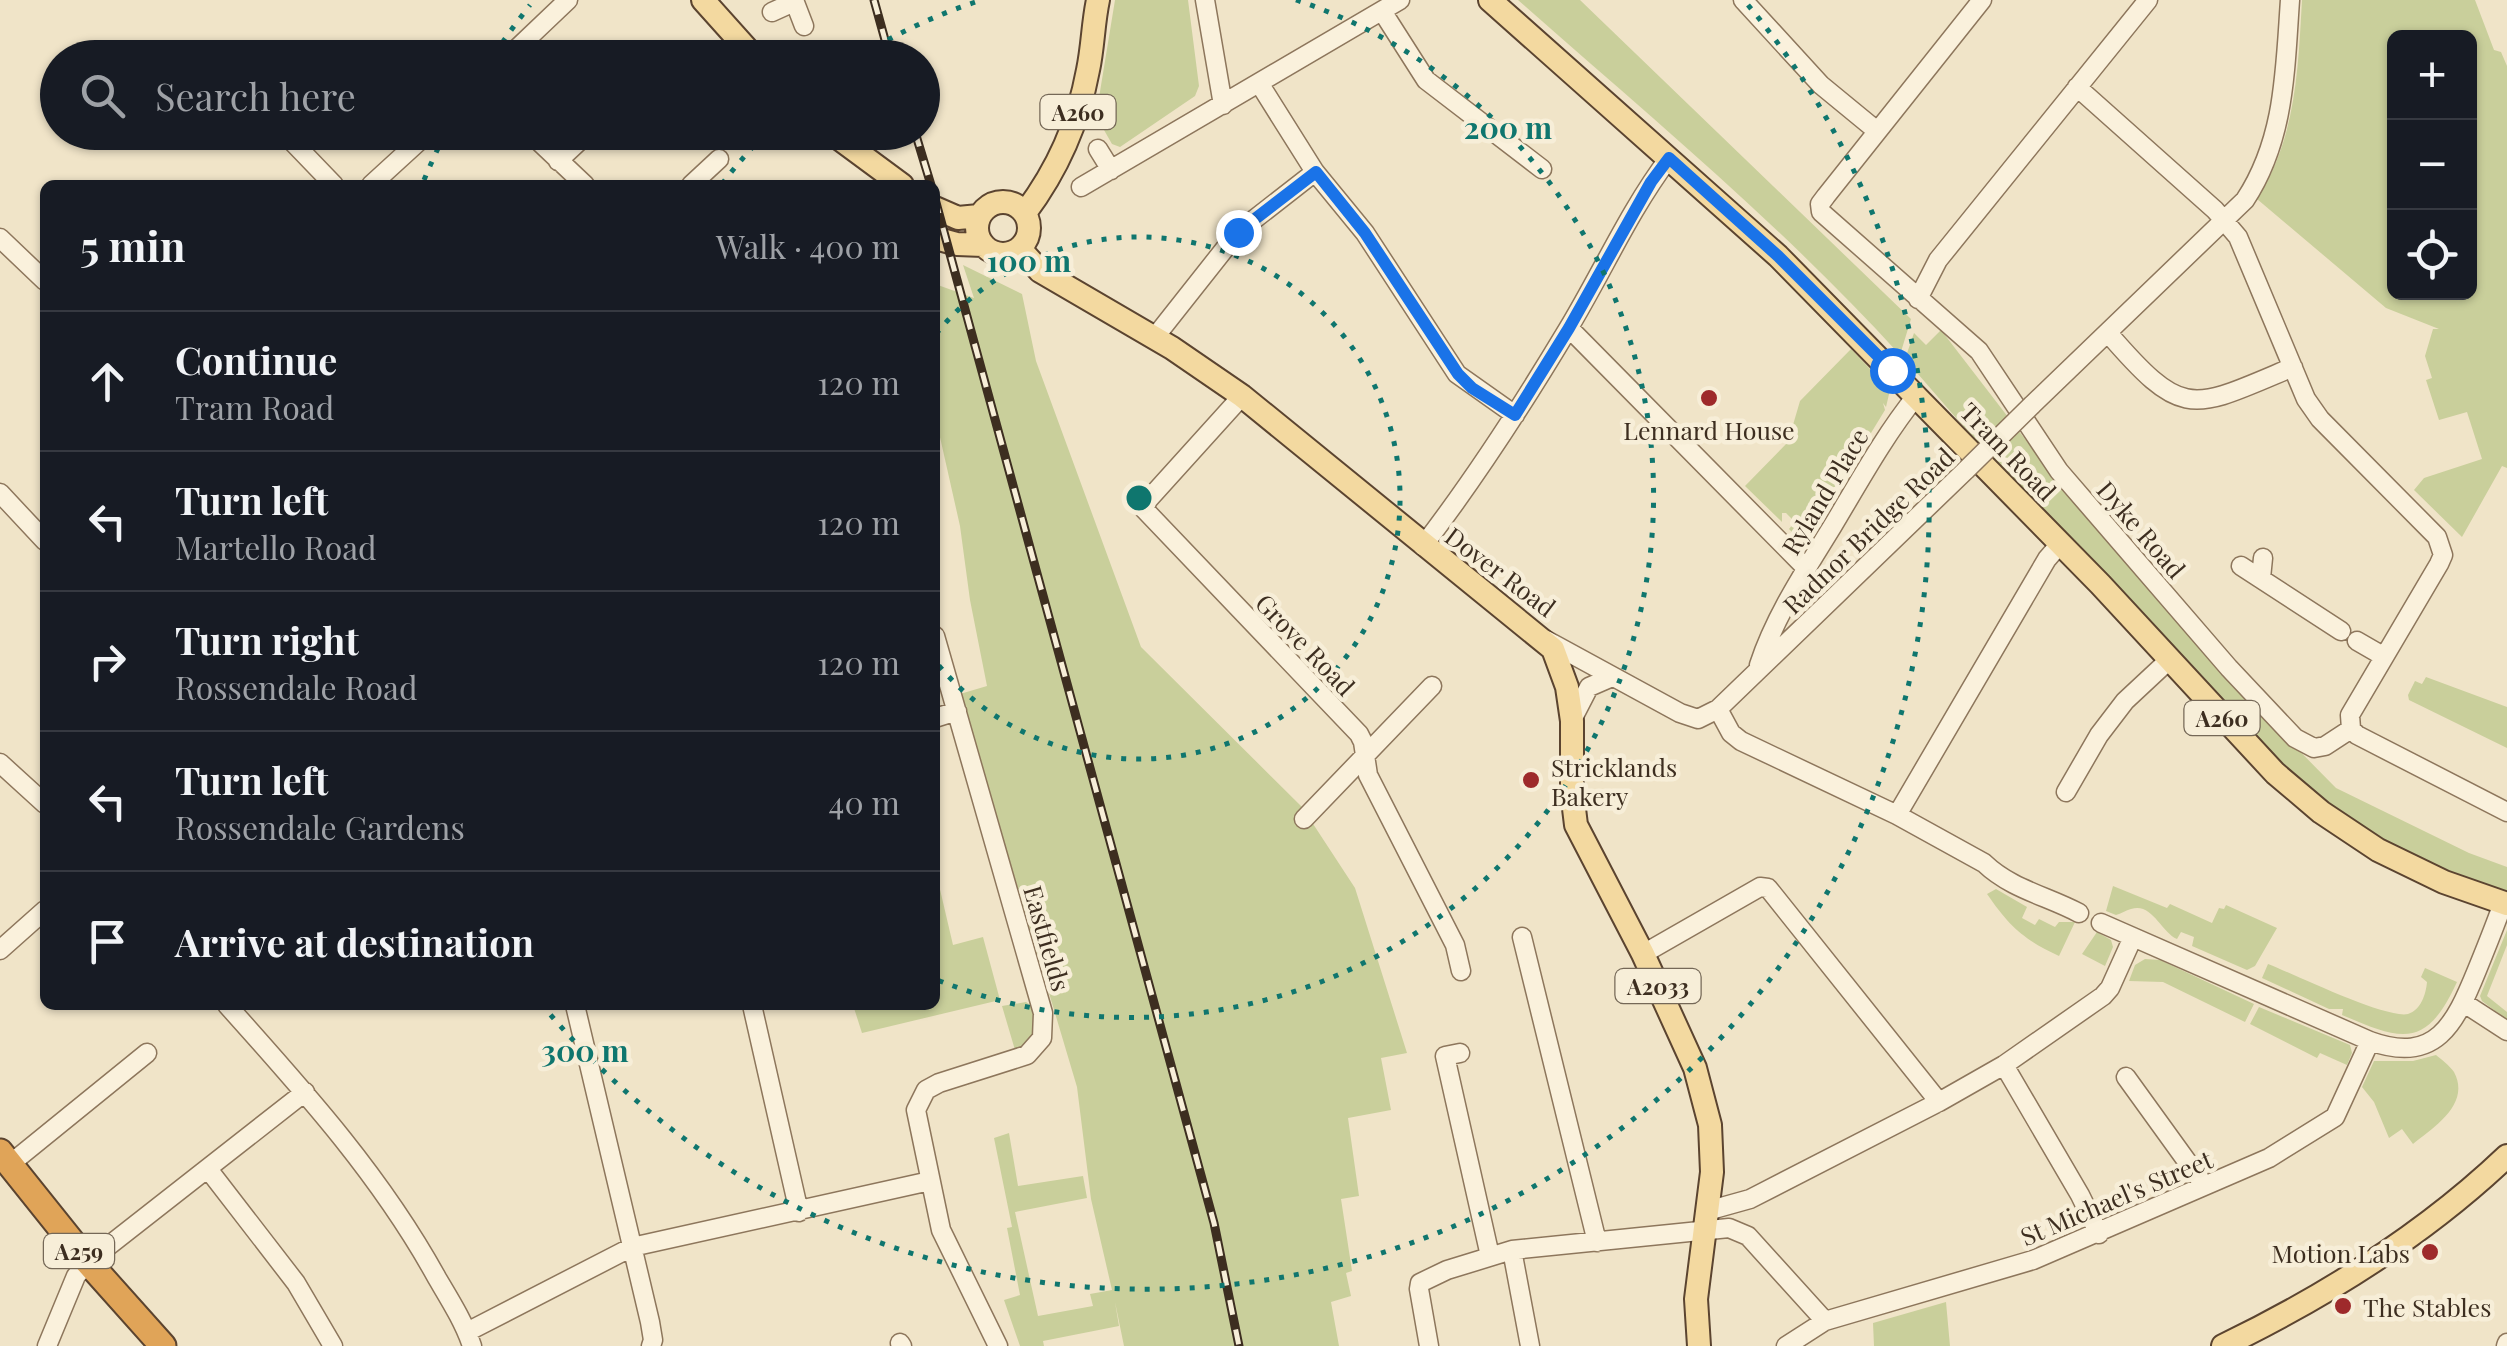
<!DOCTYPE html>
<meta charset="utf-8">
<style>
:root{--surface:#171b24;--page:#20242c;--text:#f1f3f6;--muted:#9ea1a6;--line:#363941}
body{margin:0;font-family:"Playfair Display",serif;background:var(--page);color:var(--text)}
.controls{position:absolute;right:30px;top:30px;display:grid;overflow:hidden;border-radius:15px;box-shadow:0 2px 8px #0004}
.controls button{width:90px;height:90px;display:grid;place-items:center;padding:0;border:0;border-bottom:2px solid var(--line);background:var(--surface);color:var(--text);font:50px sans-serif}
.stop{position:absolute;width:30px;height:30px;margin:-22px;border:8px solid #1a73e8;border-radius:50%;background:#fff}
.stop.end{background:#1a73e8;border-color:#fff;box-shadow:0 2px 10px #0008}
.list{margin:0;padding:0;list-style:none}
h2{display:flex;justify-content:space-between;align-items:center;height:130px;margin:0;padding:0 40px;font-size:42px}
h2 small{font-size:32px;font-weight:400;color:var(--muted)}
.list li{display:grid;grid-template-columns:65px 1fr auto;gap:30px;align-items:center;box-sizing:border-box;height:140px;padding:0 40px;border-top:2px solid var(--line)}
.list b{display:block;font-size:38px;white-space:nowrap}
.list p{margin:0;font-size:32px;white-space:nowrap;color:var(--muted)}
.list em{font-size:32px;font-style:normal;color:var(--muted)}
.icon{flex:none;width:55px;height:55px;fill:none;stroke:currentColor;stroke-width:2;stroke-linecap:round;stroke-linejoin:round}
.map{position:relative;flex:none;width:2507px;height:1346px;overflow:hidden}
.search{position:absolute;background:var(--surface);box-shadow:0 2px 8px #0004;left:40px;top:40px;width:900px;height:110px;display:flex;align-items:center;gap:25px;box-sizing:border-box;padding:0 35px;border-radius:55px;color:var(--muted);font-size:38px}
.panel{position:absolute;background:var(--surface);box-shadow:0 2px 8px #0004;left:40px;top:180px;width:900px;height:830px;border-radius:15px}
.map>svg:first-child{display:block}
.green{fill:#c9cf9b;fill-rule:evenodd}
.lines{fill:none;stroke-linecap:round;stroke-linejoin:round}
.minor-casing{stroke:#8d765c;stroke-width:21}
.major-casing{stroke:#5b4430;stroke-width:26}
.highway-casing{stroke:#5b4430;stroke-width:29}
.minor{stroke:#faf1dc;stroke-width:18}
.major{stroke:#f3d9a0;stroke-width:22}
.highway{stroke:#e0a458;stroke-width:25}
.rail-casing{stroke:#3d2e20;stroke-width:9}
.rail{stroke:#f7eed8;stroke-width:5;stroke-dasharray:15;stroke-linecap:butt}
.minor-bridge-casing{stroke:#8d765c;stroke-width:21;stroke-linecap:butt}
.minor-bridge{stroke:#faf1dc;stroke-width:18}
.route{stroke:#1a73e8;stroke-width:12}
.ring{fill:none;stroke:#0f766e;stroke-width:5;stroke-dasharray:5 10}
.poi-dot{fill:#9e2a2b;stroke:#f7eed8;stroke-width:4}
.labels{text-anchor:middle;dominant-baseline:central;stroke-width:9;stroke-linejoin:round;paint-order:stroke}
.shield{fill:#f7eed8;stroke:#756857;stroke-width:2.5}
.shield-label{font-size:22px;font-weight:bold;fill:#3d2e20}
.poi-label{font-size:25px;fill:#3d2e20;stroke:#f7eed8;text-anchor:start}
.street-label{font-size:25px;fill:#3d2e20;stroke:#f7eed8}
.centre{fill:#0f766e;stroke:#f7eed8;stroke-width:5}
.ring-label{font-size:30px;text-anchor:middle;font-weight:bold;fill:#0f766e;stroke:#f7eed8;stroke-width:9;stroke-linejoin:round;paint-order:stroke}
</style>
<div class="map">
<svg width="2507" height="1346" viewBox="0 0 2507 1346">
<rect width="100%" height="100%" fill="#f0e4c8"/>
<path class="green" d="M1115,0H1188L1199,86L1195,96L1120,147L1112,144L1096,116Z
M1518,0H1580L1911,319L1900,355C1783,226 1648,115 1518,0Z
M2302,0H2475L2494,50L2501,52L2507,66V468L2502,466L2462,537L2414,490L2424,478L2482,459L2467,412L2439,420L2426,380L2432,378L2425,356L2433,329H2439L2386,308L2257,199C2296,138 2298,71 2302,0ZM2394,38H2470V292H2394Z
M963,265L1022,294L1036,361L1141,647L1302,807L1355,888L1407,1053L1381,1058L1391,1110L1348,1118L1359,1196L1341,1199L1352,1271L1346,1273L1351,1296L1331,1302L1339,1346H1124L1115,1302L1119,1326L1043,1341L1044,1346H1020L1004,1300L1020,1295L1007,1228L1012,1227L994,1138L1009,1133L1018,1186L1083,1176L1087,1198L1015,1212L1038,1316L1093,1306L1090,1294L1112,1290L1091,1199L1077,1087L960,694L987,686L970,600L960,526L935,415V284L974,298Z
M1941,330L2055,478L2259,710L2336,788L2469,853L2507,867V891L2427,863L2386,842L2300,783L1996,464L1905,359L1914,333L1926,345Z
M1851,349L1890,390L1886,407L1883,403L1885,410L1807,538L1802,542L1789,529L1795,522L1786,513H1782V522L1745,486L1788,442L1800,401Z
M2426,677L2507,707V748L2409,700L2408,695L2415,681L2422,684Z
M935,868L953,945L983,937L1000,1000L862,1033L853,1005H935Z
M2113,886L2167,908L2170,904L2212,923L2219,908L2224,909L2226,905L2277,928L2255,966L2247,970L2192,946L2194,937L2181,932L2177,939C2161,932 2152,902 2131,909C2126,910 2121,914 2116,915L2106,911Z
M1996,889L2027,907L2022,918L2035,925L2039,919L2055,927L2059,922H2075L2059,956C2023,939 2010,927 1987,894Z
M2507,930V945L2487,996L2507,1012V1020L2482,1001L2480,996Z
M2097,932L2111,940L2113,947L2105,966L2082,954Z
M2145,959L2160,960L2254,1004L2245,1022L2163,982L2129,981L2135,965Z
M2268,964C2294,974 2385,1019 2408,1014C2421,1010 2426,994 2427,982L2421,977L2425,968L2457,982C2426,1049 2403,1041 2342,1015L2343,1009H2329L2262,978Z
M1026,1002L1035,1008V1033L1021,1048L1015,1050L1002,1006Z
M2259,1007L2350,1045L2352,1053L2347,1065L2320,1053L2317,1058L2250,1024Z
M2436,1055C2441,1059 2450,1066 2454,1072C2471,1104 2434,1127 2413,1144L2402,1129L2389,1138L2374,1102L2362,1087L2374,1061H2413Z
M1946,1302L1950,1346H1874L1873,1323Z"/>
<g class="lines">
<g class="minor-casing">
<path id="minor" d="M794,0L804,26
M1205,0L1223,105
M1743,0L1821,85L1877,131
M1982,0L1826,196L1820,204L1821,212L1979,351L2059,471L2229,668L2295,738L2314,748L2325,746L2351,729
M1382,11L1426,80L1542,169
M772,12L794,2
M507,58L568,0
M1259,83L1315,172L1365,233L1457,374L1515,415
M2077,87L2215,210L2238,237L2306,399L2320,419L2437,537L2443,555L2439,564L2350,715L2351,729
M283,132L334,185
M529,132L585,185
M1098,149L1111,170
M558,161L589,132
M371,185L429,132
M691,185L719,159
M1081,187L1400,0
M0,238L45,281
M1918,299L1938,260L2148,0
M1569,328L1806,568
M2108,333C2184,421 2191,410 2293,367
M1155,337L1238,232L1315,172
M1242,396L1148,500L1144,509L1359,734L1363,742L1368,775L1455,945L1461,971
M2032,405L2245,200C2285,139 2285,71 2290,0
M0,493L45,541
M1423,546C1476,477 1523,404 1568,329C1602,273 1629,211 1669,158
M2241,566L2341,631
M2261,578L2263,558
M935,636L1043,1013L1042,1038L1027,1055L939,1083L926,1090L916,1110L941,1230L998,1346
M1546,640L1680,713L1698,719L1718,709L1966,470
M2357,641L2383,656
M1759,665C1775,616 1805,571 1832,527C1859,482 1884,436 1917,395
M1718,709L1731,733L1741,741L1897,815L1984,863C2011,889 2047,896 2079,913
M935,718L957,711
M1572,720L1589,687L1612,677
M2351,729L2357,735L2507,812
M0,763L45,804
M2066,792L2099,735L2125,701L2169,660
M1897,815L2047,559L2060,544
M1304,819L1432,686
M2101,923L2370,1041C2436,1065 2455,1024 2477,970C2486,948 2495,926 2503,903
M1522,937L1597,1242
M0,950L45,910
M1643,954L1760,887L1768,888L1939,1102
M2464,1003L2507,1031
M227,1005C304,1091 381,1176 437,1278C450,1300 464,1322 472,1346
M575,1005L650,1322L653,1340L651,1346
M752,1005L799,1212
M1460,1053L1445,1056L1490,1256
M2004,1065L2080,1195L2099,1234
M2126,1077L2204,1185
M9,1165L147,1053
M208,1169L296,1283L333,1346
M1707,1211L1750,1199L1939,1102L2004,1065L2103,996L2110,988L2133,937
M1512,1250L1530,1346
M467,1332L632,1247L930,1181
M900,1343L902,1346
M47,1346L76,1276L88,1262L305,1092
M1429,1346L1419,1289L1420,1283L1447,1270L1512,1250L1729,1228L1748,1236L1825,1321
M1786,1346L1825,1321L2033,1260L2269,1158L2335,1117L2370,1041
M2506,1346L2507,1343"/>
</g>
<g class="major-casing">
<path id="major" d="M703,0L755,58
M1490,0L1778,256L2100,584L2275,773L2321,812L2378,850L2444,882L2507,904
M833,134L902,185
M977 228a26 26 0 1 1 52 0a26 26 0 1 1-52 0Z
M935,208L958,218L979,216
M1025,213C1058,169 1078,124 1088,70C1093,47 1093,23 1098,0
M935,238L957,244L983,245
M1020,249L1040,271L1172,348L1242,396L1553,649L1567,687L1572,721V792L1576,825L1643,954L1695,1068L1710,1125L1712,1172L1696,1299L1699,1346
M2223,1346C2326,1296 2423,1236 2507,1156"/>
</g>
<g class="highway-casing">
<path id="highway" d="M0,1152L88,1262L163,1346"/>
</g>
<use href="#minor" class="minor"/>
<use href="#major" class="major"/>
<use href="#highway" class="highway"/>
<g class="rail-casing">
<path id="rail" d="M874,0L890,58
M915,132L931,185
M935,199L1214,1223L1239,1346"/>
</g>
<use href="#rail" class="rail"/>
<g class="minor-bridge-casing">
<path id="minor-bridge" d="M1966,470L2032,405"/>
</g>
<use href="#minor-bridge" class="minor-bridge"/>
</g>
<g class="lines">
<path class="route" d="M1238,232L1316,172L1365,233L1458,374L1472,388L1515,415L1569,328L1651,182L1669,158L1778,256L1892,370"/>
</g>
<g class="ring">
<path d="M936 334A261 261 0 1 1 936 662"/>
<path d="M722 184A522 522 0 0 1 764 135M862 55A522 522 0 0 1 982 0M1296 0A522 522 0 1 1 935 979"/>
<path d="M424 180A783 783 0 0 1 444 136M494 55A783 783 0 0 1 530 5M1748 5A783 783 0 0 1 544 1007"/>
</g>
<g class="poi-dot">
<circle cx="1709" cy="398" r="10"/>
<circle cx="1531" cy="780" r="10"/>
<circle cx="2430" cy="1252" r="10"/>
<circle cx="2343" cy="1306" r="10"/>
</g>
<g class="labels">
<g class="shield">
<rect x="1040.5" y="95" width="75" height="34" rx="8"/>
<rect x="2184.5" y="701" width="75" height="34" rx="8"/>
<rect x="1615.5" y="969" width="85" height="34" rx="8"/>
<rect x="44" y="1234" width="70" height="34" rx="8"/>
</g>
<g class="shield-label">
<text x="1078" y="112">A260</text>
<text x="2222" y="718">A260</text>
<text x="1658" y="986">A2033</text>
<text x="79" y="1251">A259</text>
</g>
<g class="poi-label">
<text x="1709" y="429" text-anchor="middle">Lennard House</text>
<text x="1551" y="766">Stricklands<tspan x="1551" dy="29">Bakery</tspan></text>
<text x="2410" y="1252" text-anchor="end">Motion Labs</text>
<text x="2363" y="1306">The Stables</text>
</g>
<g class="street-label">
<text transform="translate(2009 451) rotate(46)">Tram Road</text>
<text transform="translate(1824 491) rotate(-59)">Ryland Place</text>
<text transform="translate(2142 529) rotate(49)">Dyke Road</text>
<text transform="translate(1868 530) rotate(-44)">Radnor Bridge Road</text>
<text transform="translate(1501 571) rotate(37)">Dover Road</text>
<text transform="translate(1306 644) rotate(46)">Grove Road</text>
<text transform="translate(1048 938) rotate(74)">Eastfields</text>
<text transform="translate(2116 1197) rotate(-23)">St Michael's Street</text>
</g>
</g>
<circle cx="1139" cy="498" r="15" class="centre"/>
<g class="ring-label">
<text x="1508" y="139">200 m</text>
<text x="1029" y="272">100 m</text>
<text x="585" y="1062">300 m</text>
</g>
</svg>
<div class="controls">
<button>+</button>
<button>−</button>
<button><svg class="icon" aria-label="locate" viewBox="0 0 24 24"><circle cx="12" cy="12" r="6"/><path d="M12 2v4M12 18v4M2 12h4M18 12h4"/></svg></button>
</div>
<div class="stop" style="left:1892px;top:370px"></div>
<div class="stop end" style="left:1238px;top:232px"></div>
<div class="search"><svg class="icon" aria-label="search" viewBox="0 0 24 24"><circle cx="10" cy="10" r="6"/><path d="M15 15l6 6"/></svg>Search here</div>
<section class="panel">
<h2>5 min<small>Walk · 400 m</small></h2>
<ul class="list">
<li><svg class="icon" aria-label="ahead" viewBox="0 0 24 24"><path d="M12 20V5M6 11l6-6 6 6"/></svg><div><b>Continue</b><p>Tram Road</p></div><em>120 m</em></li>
<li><svg class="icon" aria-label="left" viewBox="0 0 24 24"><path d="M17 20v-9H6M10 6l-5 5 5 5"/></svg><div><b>Turn left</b><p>Martello Road</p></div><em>120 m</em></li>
<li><svg class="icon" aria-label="right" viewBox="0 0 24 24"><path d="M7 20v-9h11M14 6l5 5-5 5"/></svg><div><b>Turn right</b><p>Rossendale Road</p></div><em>120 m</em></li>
<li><svg class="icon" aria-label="left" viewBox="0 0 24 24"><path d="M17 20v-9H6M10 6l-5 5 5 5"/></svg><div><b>Turn left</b><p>Rossendale Gardens</p></div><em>40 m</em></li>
<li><svg class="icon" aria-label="arrive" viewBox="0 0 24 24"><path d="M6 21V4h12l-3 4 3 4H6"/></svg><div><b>Arrive at destination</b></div></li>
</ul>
</section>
</div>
